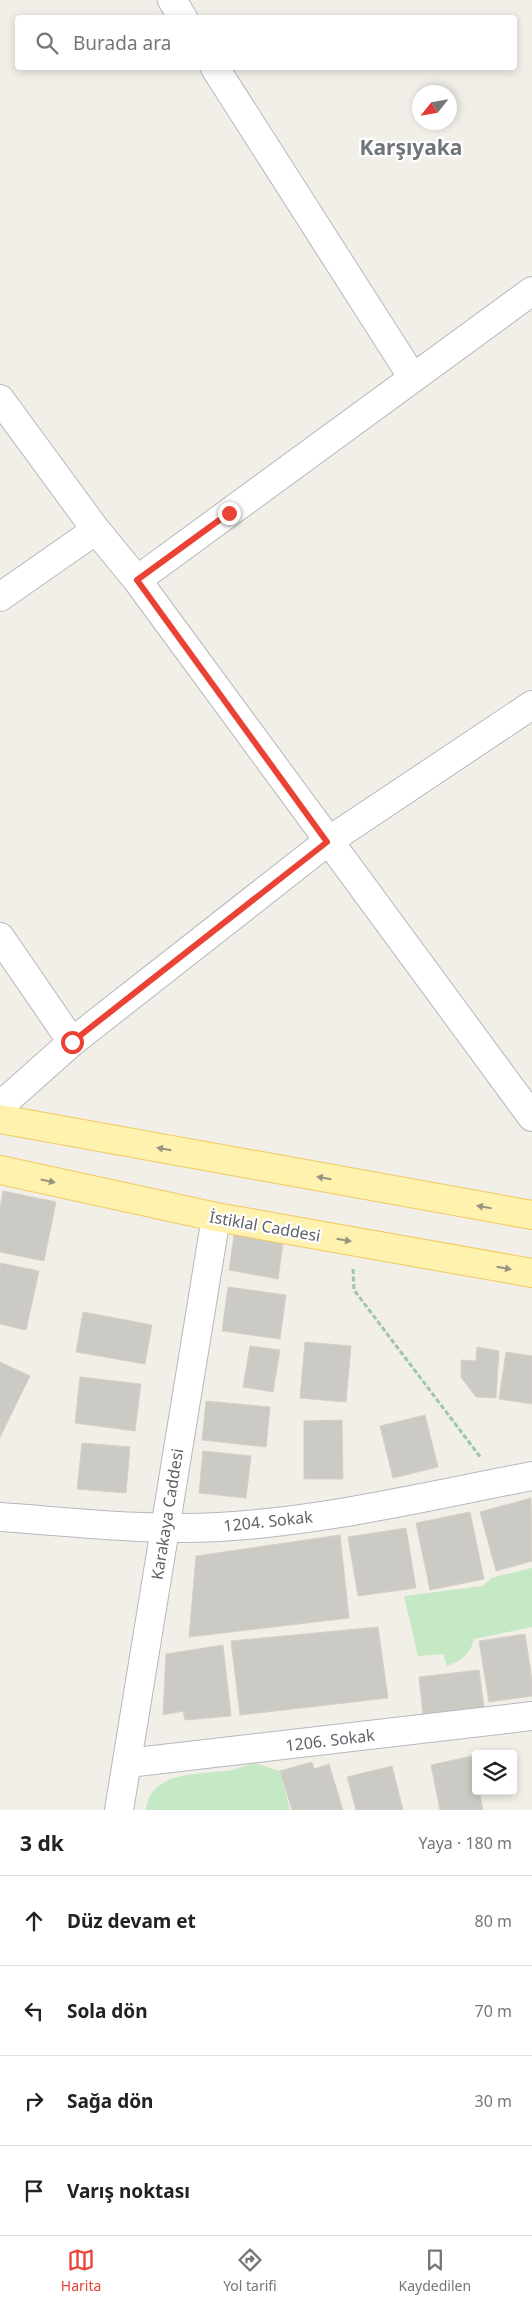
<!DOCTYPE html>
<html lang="tr">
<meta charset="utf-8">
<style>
:root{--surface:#fff;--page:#f6f6f6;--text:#222;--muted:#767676;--line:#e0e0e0;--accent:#ea4335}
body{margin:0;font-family:"Noto Sans",sans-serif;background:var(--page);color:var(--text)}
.controls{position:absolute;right:15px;bottom:15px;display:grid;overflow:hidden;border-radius:5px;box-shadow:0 2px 8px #0003}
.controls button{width:45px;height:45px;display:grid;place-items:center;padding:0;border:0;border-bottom:1px solid var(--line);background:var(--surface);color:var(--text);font:25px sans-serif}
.compass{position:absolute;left:412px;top:85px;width:45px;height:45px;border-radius:50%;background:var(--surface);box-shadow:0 2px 8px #0003;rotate:239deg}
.stop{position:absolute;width:15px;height:15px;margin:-11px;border:4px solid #ea4335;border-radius:50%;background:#fff}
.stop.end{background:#ea4335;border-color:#fff;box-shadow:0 1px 5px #0008}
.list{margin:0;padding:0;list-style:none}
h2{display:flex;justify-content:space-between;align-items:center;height:65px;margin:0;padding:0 20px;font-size:21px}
h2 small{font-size:16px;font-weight:400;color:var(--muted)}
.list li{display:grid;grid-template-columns:32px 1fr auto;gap:15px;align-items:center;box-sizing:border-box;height:90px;padding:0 20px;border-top:1px solid var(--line)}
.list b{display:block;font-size:19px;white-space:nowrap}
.list em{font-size:16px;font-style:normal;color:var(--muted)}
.icon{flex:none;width:28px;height:28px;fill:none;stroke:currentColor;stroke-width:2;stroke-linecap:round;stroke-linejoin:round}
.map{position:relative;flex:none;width:532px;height:1810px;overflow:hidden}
.search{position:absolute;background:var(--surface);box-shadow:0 2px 8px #0003;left:15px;right:15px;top:15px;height:55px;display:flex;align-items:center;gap:12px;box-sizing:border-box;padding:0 18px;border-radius:5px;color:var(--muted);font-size:19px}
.sheet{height:425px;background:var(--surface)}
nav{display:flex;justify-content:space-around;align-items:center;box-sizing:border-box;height:70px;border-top:1px solid var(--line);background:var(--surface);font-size:14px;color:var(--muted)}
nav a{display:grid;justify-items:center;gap:2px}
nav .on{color:var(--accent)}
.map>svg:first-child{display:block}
.green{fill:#c5e8c5}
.building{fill:#cccac5;stroke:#d6d1c6}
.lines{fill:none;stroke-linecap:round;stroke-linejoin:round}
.minor-casing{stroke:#b5b8bc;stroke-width:30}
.tertiary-casing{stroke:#b5b8bc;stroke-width:30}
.primary-casing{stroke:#f2c960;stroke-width:30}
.path{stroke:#9cc7a9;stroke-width:3;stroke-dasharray:5 2.5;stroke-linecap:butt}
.minor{stroke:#fff;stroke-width:28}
.tertiary{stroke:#fff;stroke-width:28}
.primary{stroke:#fff2af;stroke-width:28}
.oneway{fill:#979581}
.route{stroke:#ea4335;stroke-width:6}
.labels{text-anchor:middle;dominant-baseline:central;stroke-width:4.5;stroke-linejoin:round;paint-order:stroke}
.street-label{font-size:16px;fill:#5f6368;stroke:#fff}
.district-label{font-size:21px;font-weight:bold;fill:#70757a;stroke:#fff}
</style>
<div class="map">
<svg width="532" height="1810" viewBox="0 0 532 1810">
<rect width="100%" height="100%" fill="#f1efe8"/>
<path class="green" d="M532,1568V1627L474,1639C470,1655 462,1660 447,1666L443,1654L418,1656L404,1596L483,1586L491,1578Z
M254,1763L280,1771L290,1810H146C151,1769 201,1775 232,1770C239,1768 247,1765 254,1763Z"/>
<path class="building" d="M3,1191L56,1202L44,1261L0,1252V1207Z
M235,1229L284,1237L278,1279L229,1270Z
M0,1263L39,1271L26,1330L0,1324Z
M228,1287L286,1295L280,1339L222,1331Z
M83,1312L152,1325L145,1364L76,1352Z
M305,1342L351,1346L346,1402L300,1398Z
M250,1346L280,1350L273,1392L243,1387Z
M477,1347L499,1351L496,1398L476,1397L461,1377V1360L476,1361Z
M506,1352L532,1356V1404L499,1399Z
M0,1362L30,1376L0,1437Z
M80,1377L141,1384L135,1431L75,1423Z
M206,1401L270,1407L266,1447L202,1440Z
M425,1415L438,1467L393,1478L380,1426Z
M342,1420L343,1479H304V1421Z
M82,1443L130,1447L126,1493L77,1489Z
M203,1451L251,1456L246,1498L199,1493Z
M531,1498L532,1561L496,1571L480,1512Z
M470,1512L484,1579L430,1590L416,1523Z
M406,1528L416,1588L358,1596L348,1537Z
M340,1535L349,1618L189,1637L196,1556Z
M378,1627L388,1698L240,1715L231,1641Z
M525,1634L532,1680V1696L489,1702L479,1641Z
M223,1645L231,1716L185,1720L183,1711L163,1715L166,1654Z
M479,1670L484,1707L423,1714L419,1677Z
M472,1756L476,1773V1791H479L483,1810H440L431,1765Z
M312,1762L314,1769L329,1764L343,1810H292L280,1771Z
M392,1766L403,1810H356L347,1777Z"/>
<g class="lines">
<g class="minor-casing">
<path id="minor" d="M172,0L183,18
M215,68L413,378
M0,399L96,530L137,580L532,1117
M137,580L532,291
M0,597L96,530
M0,937L72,1042
M0,1106L72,1042L327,842L532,705
M0,1517C72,1522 146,1531 219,1527C325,1521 428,1496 532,1476
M128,1763L532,1716"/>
</g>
<g class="tertiary-casing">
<path id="tertiary" d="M119,1810L216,1217"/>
</g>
<g class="primary-casing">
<path id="primary" d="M0,1119L532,1215
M0,1170L216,1217L532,1273"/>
</g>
<path class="path" d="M353,1269L354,1290L481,1458"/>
<use href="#minor" class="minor"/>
<use href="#tertiary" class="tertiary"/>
<use href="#primary" class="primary"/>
</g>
<defs><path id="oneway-solid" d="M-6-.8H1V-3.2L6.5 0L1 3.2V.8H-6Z" transform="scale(1.25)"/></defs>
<g class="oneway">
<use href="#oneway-solid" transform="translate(164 1149) rotate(-170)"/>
<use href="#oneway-solid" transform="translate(324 1178) rotate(-170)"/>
<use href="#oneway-solid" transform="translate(48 1181) rotate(12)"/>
<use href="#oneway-solid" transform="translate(484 1207) rotate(-170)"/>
<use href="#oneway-solid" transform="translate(344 1240) rotate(10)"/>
<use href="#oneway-solid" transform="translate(504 1268) rotate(10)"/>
</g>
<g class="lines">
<path class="route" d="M72,1042L327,842L137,580L229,513"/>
</g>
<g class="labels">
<g class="street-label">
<text transform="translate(265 1226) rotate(10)">İstiklal Caddesi</text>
<text transform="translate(167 1514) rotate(-81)">Karakaya Caddesi</text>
<text transform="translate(268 1521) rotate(-6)">1204. Sokak</text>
<text transform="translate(330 1740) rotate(-7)">1206. Sokak</text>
</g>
<g class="district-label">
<text x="411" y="147">Karşıyaka</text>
</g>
</g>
</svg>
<div class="controls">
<button><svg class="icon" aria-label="layers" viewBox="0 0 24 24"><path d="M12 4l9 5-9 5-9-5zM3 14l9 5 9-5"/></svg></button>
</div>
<svg class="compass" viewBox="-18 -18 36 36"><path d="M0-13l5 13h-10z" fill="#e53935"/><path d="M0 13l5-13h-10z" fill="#767676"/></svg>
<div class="stop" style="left:72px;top:1042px"></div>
<div class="stop end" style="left:229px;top:513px"></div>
<div class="search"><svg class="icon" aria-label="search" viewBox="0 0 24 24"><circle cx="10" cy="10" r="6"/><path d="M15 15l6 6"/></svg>Burada ara</div>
</div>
<section class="sheet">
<h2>3 dk<small>Yaya · 180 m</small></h2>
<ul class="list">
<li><svg class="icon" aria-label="ahead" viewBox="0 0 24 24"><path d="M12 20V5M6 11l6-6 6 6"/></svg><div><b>Düz devam et</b></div><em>80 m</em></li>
<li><svg class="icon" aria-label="left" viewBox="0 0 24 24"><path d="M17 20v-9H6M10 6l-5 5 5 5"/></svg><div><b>Sola dön</b></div><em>70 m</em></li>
<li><svg class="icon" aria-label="right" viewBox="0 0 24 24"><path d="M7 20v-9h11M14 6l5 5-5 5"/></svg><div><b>Sağa dön</b></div><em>30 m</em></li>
<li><svg class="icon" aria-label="arrive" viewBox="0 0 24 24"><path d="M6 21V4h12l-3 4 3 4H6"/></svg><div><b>Varış noktası</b></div></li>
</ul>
</section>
<nav>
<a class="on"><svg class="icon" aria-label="map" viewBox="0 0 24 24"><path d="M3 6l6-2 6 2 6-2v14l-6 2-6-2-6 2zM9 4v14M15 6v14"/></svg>Harita</a>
<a><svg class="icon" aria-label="directions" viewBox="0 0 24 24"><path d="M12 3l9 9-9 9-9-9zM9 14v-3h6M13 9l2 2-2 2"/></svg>Yol tarifi</a>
<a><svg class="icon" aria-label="saved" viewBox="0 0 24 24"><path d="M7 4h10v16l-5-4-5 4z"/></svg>Kaydedilen</a>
</nav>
